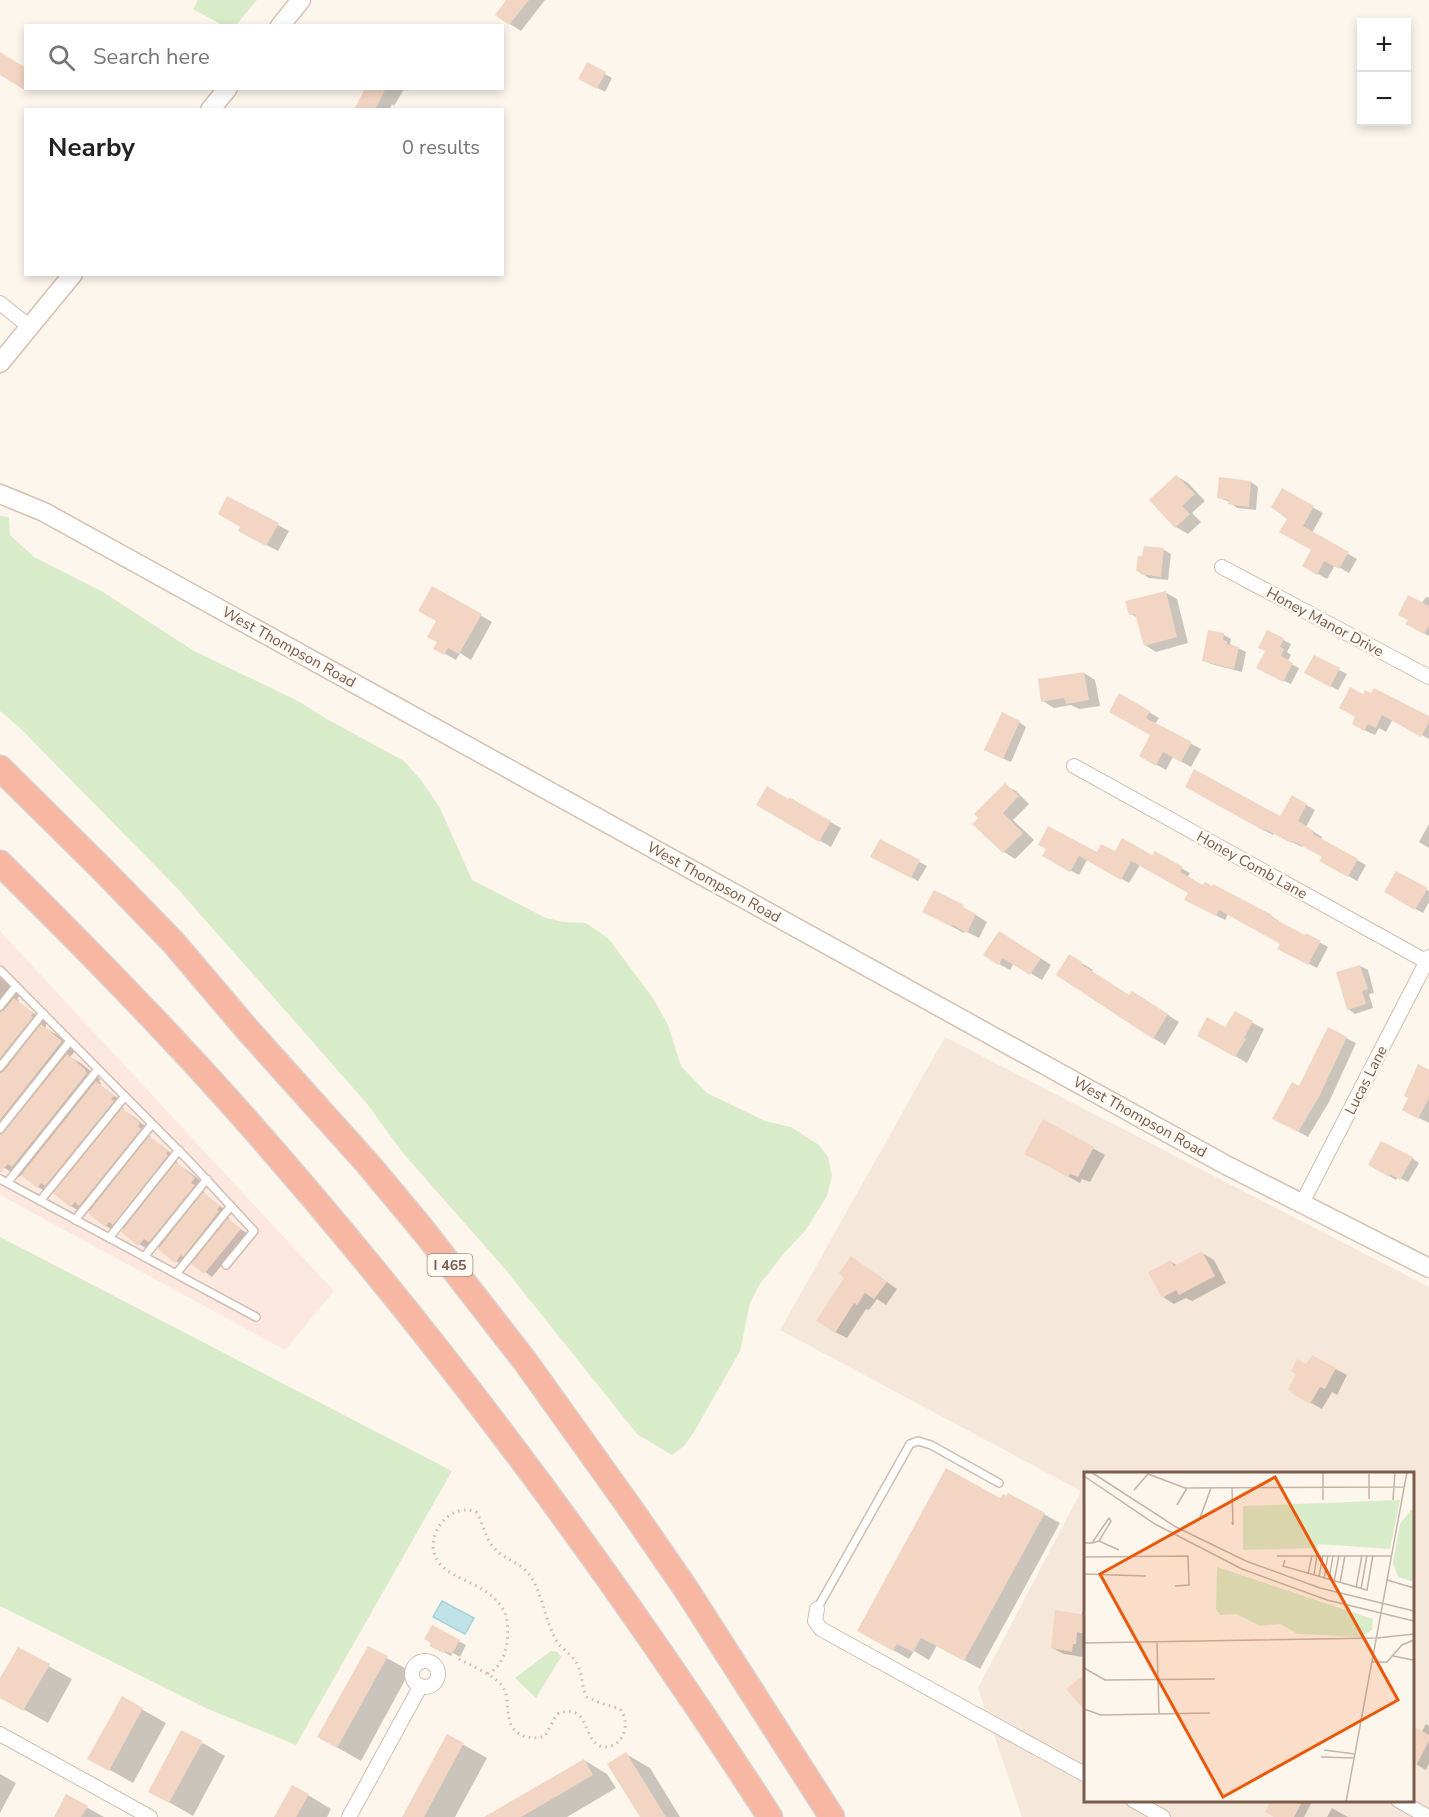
<!DOCTYPE html>
<meta charset="utf-8">
<style>
:root{--surface:#fff;--page:#f2f2f2;--text:#222;--muted:#767676;--line:#e0e0e0}
body{margin:0;font-family:"Nunito Sans",sans-serif;background:var(--page);color:var(--text)}
.controls{position:absolute;right:18px;top:18px;display:grid;overflow:hidden;border-radius:0px;box-shadow:0 3px 9px #0003}
.controls button{width:54px;height:54px;display:grid;place-items:center;padding:0;border:0;border-bottom:2px solid var(--line);background:var(--surface);color:var(--text);font:30px sans-serif}
.list{margin:0;padding:0;list-style:none}
h2{display:flex;justify-content:space-between;align-items:center;height:78px;margin:0;padding:0 24px;font-size:26px}
h2 small{font-size:20px;font-weight:400;color:var(--muted)}
.icon{flex:none;width:33px;height:33px;fill:none;stroke:currentColor;stroke-width:2;stroke-linecap:round;stroke-linejoin:round}
.map{position:relative;flex:none;width:1429px;height:1817px;overflow:hidden}
.search{position:absolute;background:var(--surface);box-shadow:0 3px 9px #0003;left:24px;top:24px;width:480px;height:66px;display:flex;align-items:center;gap:15px;box-sizing:border-box;padding:0 21px;border-radius:0px;color:var(--muted);font-size:22px}
.panel{position:absolute;background:var(--surface);box-shadow:0 3px 9px #0003;left:24px;top:108px;width:480px;height:168px;border-radius:0px}
.map>svg:first-child{display:block}
.residential{fill:#f5e8da;fill-rule:evenodd}
.commercial{fill:#fde8e0}
.green{fill:#d8ecc9}
.water{fill:#bfe3e8;stroke:#a5d3da;stroke-width:1.5}
.shadow{fill:#0003}
.building{fill:#f3d5c3}
.lines{fill:none;stroke-linecap:round;stroke-linejoin:round}
.service-casing{stroke:#d1beb0;stroke-width:10}
.minor-casing{stroke:#d1beb0;stroke-width:16}
.secondary-casing{stroke:#d6c0b0;stroke-width:21}
.motorway-casing{stroke:#dad1cd;stroke-width:27}
.path{stroke:#d9b8a5;stroke-width:3;stroke-dasharray:1.5 4.5;stroke-linecap:butt}
.service{stroke:#fff;stroke-width:7}
.minor{stroke:#fff;stroke-width:14}
.secondary{stroke:#fff;stroke-width:18}
.motorway{stroke:#f7b7a3;stroke-width:24}
.labels{text-anchor:middle;dominant-baseline:central;stroke-width:5;stroke-linejoin:round;paint-order:stroke}
.shield{fill:#fffaf3;stroke:#a28b7f;stroke-width:1.5}
.shield-label{font-size:14px;font-weight:bold;fill:#7a5c4d}
.street-label{font-size:15px;fill:#7a5c4d;stroke:#fffaf3}
.inset-road{fill:none;stroke:#c5b3a7;stroke-width:1.5}
.view{fill:#e8590c;fill-opacity:0.15;stroke:#e8590c;stroke-width:3}
.inset-edge{fill:none;stroke:#7a5c4d;stroke-width:3}
</style>
<div class="map">
<svg width="1429" height="1817" viewBox="0 0 1429 1817">
<rect width="100%" height="100%" fill="#fdf6ec"/>
<path class="residential" d="M945,1037L1429,1287V1817H1022L978,1688L1081,1491L780,1330ZM1086,1474H1412V1800H1086Z"/>
<path class="commercial" d="M0,931L334,1291L285,1350L0,1195Z"/>
<path class="green" d="M198,0H257L236,25H222L193,9Z
M0,516L9,517L10,535L34,557L103,592L194,651L298,701L325,718L404,761L421,780L440,808L472,880L546,918L564,922L586,923L609,939L653,998L668,1025L681,1066L707,1093L765,1121L791,1127L819,1145L828,1157L832,1176L827,1196L805,1231L784,1253L760,1284L750,1303L740,1351L694,1432L684,1446L672,1455L637,1434L505,1269L403,1153L368,1105L312,1041L177,888L20,728L0,711Z
M0,1237L452,1471L296,1745L208,1709L0,1606Z
M551,1651L558,1652L561,1657L536,1698L515,1678Z"/>
<path class="water" d="M442,1601L474,1618L465,1634L433,1617Z"/>
<path class="shadow" d="M506,0H545L521,31L510,24L507,1Z
M587,64L612,78L605,92L580,78Z
M367,88H409L408,91L404,89L394,106L392,104L389,110H356Z
M1176,476L1188,483L1205,501L1192,513L1201,522L1188,534L1176,527L1151,500Z
M1221,479L1251,482L1258,487L1256,510L1237,508L1230,502L1219,498Z
M1282,490L1323,513L1312,533L1357,559L1349,573L1335,565L1327,579L1304,566L1313,550L1288,518Z
M278,525L289,531L278,551L251,537L242,526Z
M1164,550L1171,554L1168,580L1149,578L1138,571Z
M433,588L492,622L471,660L460,653L456,660L435,648L439,642L438,621Z
M1165,592L1177,599L1188,643L1156,652L1145,645L1138,618L1131,614Z
M1426,597L1429,598V636L1407,624Z
M1209,632L1224,635L1231,639L1230,644L1246,652L1242,672L1211,664L1203,660Z
M1268,632L1291,644L1287,652L1291,655L1287,662L1299,668L1291,684L1266,672Z
M1314,657L1347,674L1338,690L1306,673Z
M1084,673L1095,680L1100,706L1079,709L1071,705L1054,708L1043,701Z
M1120,695L1159,718L1155,724L1201,749L1191,767L1173,757L1166,770L1141,756L1152,735Z
M1364,696L1429,718V739L1393,719L1386,732L1379,728L1375,735L1364,730Z
M1019,722L1026,727L1011,762L993,754Z
M1005,785L1016,791L1029,804L1013,820L1034,840L1015,859L1004,852L975,824Z
M1187,786L1281,818L1293,797L1315,810L1306,827L1322,837L1321,840L1366,865L1357,881L1322,861L1324,857L1303,845L1302,847L1274,833L1273,835Z
M790,799L841,828L831,847L758,805L789,801Z
M1429,824V848L1419,842Z
M880,841L927,866L918,881L872,856Z
M1115,853L1153,857L1155,853L1190,873L1187,878L1203,887L1213,888L1214,886L1271,916L1279,921L1278,923L1305,937L1307,935L1328,947L1317,968L1279,948L1282,944L1228,914L1225,920L1194,904L1190,893L1140,865L1129,883L1087,860L1079,875L1044,856Z
M1397,873L1429,891V902L1423,913L1386,892Z
M935,892L963,907L987,922L979,938L965,931L964,933L936,918Z
M1011,939L1051,965L1042,980L1014,963L1010,970L999,964Z
M1070,956L1093,970L1092,972L1130,996L1144,1000L1179,1022L1165,1045L1153,1038Z
M1360,966L1368,970L1374,993L1369,994L1373,1008L1355,1014L1348,1009Z
M0,977L20,994L17,999L19,1000L18,1002L47,1023L45,1028L57,1035L76,1050L70,1057L82,1064L100,1079L99,1081L101,1083L100,1085L125,1104L122,1107L124,1109L123,1110L134,1117L151,1131L148,1134L151,1137L150,1138L161,1145L178,1159L176,1161L178,1163L177,1164L188,1171L206,1185L201,1190L205,1193L204,1194L231,1214L228,1217L230,1219L229,1221L248,1234L212,1277L192,1262L187,1268L176,1261L156,1245L151,1251L139,1244L125,1230L121,1228L117,1232L106,1226L86,1208L82,1213L71,1206L56,1193L57,1191L53,1189L49,1193L38,1187L22,1174L19,1177L0,1165Z
M1235,1013L1264,1029L1247,1063L1199,1035L1226,1029Z
M1346,1038L1356,1043L1329,1102L1308,1137L1274,1118Z
M1429,1071V1123L1415,1116L1410,1098Z
M1044,1121L1105,1155L1090,1182L1082,1179L1080,1183L1026,1153Z
M1412,1158L1419,1163L1408,1182L1398,1177L1396,1180L1370,1165Z
M1202,1253L1214,1260L1226,1283L1192,1301L1186,1298L1174,1304L1163,1297L1171,1262L1178,1266Z
M863,1265L897,1289L886,1305L877,1299L869,1310L866,1309L847,1338L835,1332Z
M1312,1357L1347,1375L1337,1395L1332,1392L1322,1409L1293,1393Z
M1009,1495L1060,1523L980,1669L937,1645L929,1660L914,1651L909,1659L859,1631Z
M1082,1612L1086,1613V1649L1083,1657L1064,1654L1052,1648L1082,1616Z
M432,1627L466,1645L460,1657L453,1653L451,1656L438,1649Z
M369,1648L410,1671L361,1761L319,1737Z
M18,1649L72,1679L48,1723L0,1696V1682Z
M122,1698L166,1723L133,1783L89,1758Z
M1426,1724L1429,1726V1763L1426,1770L1414,1763L1412,1765V1728L1421,1733Z
M448,1736L487,1758L455,1817H403Z
M201,1742V1745L203,1743L225,1756L193,1816L150,1791Z
M626,1754L650,1768L680,1817H642Z
M584,1760L607,1774L616,1788L567,1817H499Z
M0,1774L16,1783L0,1813Z
M308,1795L331,1809L327,1817H276Z
M67,1796L104,1817H55Z
M1269,1800H1310L1312,1802L1304,1817H1277L1272,1802Z
M1332,1808L1348,1817H1327Z"/>
<path class="building" d="M506,0H529L509,25L495,15Z
M0,52L26,68V91L0,75Z
M587,62L606,72L597,89L578,79Z
M365,88H386L375,110H354Z
M1176,475L1195,494L1182,506L1190,514L1175,528L1149,500Z
M1219,477L1251,481L1249,507L1228,504L1229,500L1217,498Z
M1282,488L1314,506L1303,526L1349,552L1339,569L1324,561L1317,575L1302,566L1311,550L1279,532L1287,519L1271,507Z
M227,496L279,523L266,546L238,531L240,527L218,514Z
M1144,546L1164,548L1161,577L1140,574L1141,572L1136,571L1138,556H1142Z
M432,586L482,614L459,654L448,648L444,655L433,649L437,642L427,637L436,621L418,611Z
M1166,591L1177,637L1144,646L1135,614L1129,615L1125,601Z
M1408,595L1429,606V626L1424,634L1405,624L1408,620L1398,615Z
M1208,630L1224,633L1223,640L1227,641V644L1239,647L1234,669L1202,661Z
M1267,630L1284,638L1280,647L1284,649L1281,656L1293,663L1283,682L1256,668L1265,651L1258,648Z
M1314,655L1340,668L1330,687L1304,673Z
M1084,672L1089,700L1066,704L1064,698L1041,702L1038,679Z
M1350,687L1363,694L1365,690L1371,693L1374,688L1429,716V722L1421,737L1382,715L1376,728L1368,724L1364,731L1352,724L1355,717L1339,708Z
M1119,693L1150,711L1146,718L1192,742L1181,762L1163,752L1156,766L1139,756L1150,735L1109,712Z
M1002,712L1020,721L1003,759L984,750Z
M1194,769L1280,816L1292,795L1307,804L1298,821L1314,831L1313,834L1358,859L1348,877L1319,861L1322,857L1293,841L1292,843L1287,841L1265,829L1264,831L1185,787Z
M1005,783L1019,796L1003,813L1023,833L1003,853L972,824L978,818L974,814Z
M767,786L788,799L789,797L831,821L819,842L756,805Z
M1048,826L1097,852L1101,844L1115,851L1122,838L1152,855L1155,851L1183,867L1180,872L1203,885L1205,882L1212,886L1213,884L1272,915L1271,917L1305,935L1306,933L1321,941L1308,965L1277,949L1280,944L1219,910L1216,916L1184,900L1188,893L1131,861L1121,880L1079,856L1070,872L1042,856L1046,849L1038,845Z
M880,839L920,860L911,878L870,857Z
M1396,871L1428,888L1415,910L1384,892Z
M934,890L964,905L963,907L976,914L967,933L953,925L952,927L922,912Z
M999,931L1041,958L1030,975L1002,958L998,965L983,955Z
M1069,954L1082,962L1081,964L1129,995L1132,991L1168,1014L1153,1039L1056,975Z
M1360,965L1368,989L1362,991L1366,1004L1347,1010L1336,972Z
M14,998L33,1013L31,1016L33,1017L0,1058V1012L4,1010Z
M1235,1011L1253,1021L1244,1038L1246,1039L1235,1057L1197,1036L1207,1017L1225,1027Z
M41,1024L62,1041L0,1120V1073L4,1071Z
M1328,1027L1347,1037L1319,1097L1298,1132L1272,1119L1292,1082L1299,1086Z
M67,1054L86,1070L85,1071L87,1073L12,1167L8,1164L0,1173V1135L4,1132Z
M1418,1064L1429,1070V1098L1418,1119L1402,1110L1408,1098L1404,1096Z
M96,1081L114,1096L111,1099L114,1101L45,1186L41,1183L37,1188L21,1175Z
M122,1108L140,1123L138,1126L141,1129L79,1206L75,1202L70,1207L53,1193Z
M1043,1119L1094,1147L1078,1177L1070,1174L1068,1177L1024,1154Z
M149,1136L168,1151L166,1154L168,1155L113,1225L109,1222L105,1227L88,1213Z
M1381,1141L1413,1157L1400,1180L1390,1174L1389,1177L1368,1165Z
M176,1162L195,1178L191,1183L195,1185L149,1242L144,1239L138,1246L121,1232Z
M203,1192L220,1206L217,1210L219,1211L183,1257L181,1255L175,1263L158,1249Z
M228,1218L241,1229L204,1274L191,1264Z
M1202,1251L1215,1276L1179,1295L1176,1290L1162,1298L1148,1272L1171,1260L1174,1266Z
M851,1256L887,1282L874,1299L865,1293L857,1305L854,1303L835,1333L816,1321L844,1278L839,1273Z
M1312,1355L1336,1368L1325,1389L1320,1387L1310,1404L1291,1393L1292,1392L1288,1389L1296,1374L1291,1371L1297,1359L1306,1364Z
M946,1468L1000,1498L1003,1494L1006,1496L1008,1493L1045,1513L964,1661L921,1638L913,1652L897,1644L893,1651L857,1631Z
M1055,1610L1086,1615V1634L1077,1632L1076,1644H1073L1072,1652L1051,1648Z
M432,1625L460,1640L452,1654L445,1651L443,1653L429,1646L431,1643L424,1639Z
M368,1646L388,1656L337,1748L317,1737Z
M18,1647L50,1664L23,1711L0,1698V1678Z
M1086,1673V1712L1066,1689Z
M122,1696L143,1708L109,1771L87,1759Z
M1413,1726L1429,1735V1741L1413,1771Z
M181,1730L203,1741L169,1803L148,1792Z
M447,1734L464,1743L424,1817H402Z
M626,1752L666,1817H640L607,1764Z
M584,1759L593,1775L521,1817H484Z
M292,1785L309,1794L296,1817H274Z
M66,1794L88,1806L81,1817H54Z
M1271,1800H1303L1294,1817H1274L1265,1812Z"/>
<g class="lines">
<g class="service-casing">
<path id="service" d="M0,970L189,1161L254,1231L226,1265
M0,1006L16,986
M0,1067L43,1013
M0,1129L70,1041
M0,1179L256,1317
M7,1183L98,1069
M40,1201L125,1096
M75,1220L152,1124
M109,1238L179,1150
M144,1257L207,1179
M176,1274L231,1206
M817,1609L910,1444L918,1441L931,1445L999,1483"/>
</g>
<g class="minor-casing">
<path id="minor" d="M0,303L30,327
M1222,567L1429,677
M1074,766L1429,963
M1302,1203L1429,957
M817,1609L815,1621L821,1629L1086,1775
M412 1674a13 13 0 1 1 26 0a13 13 0 1 1-26 0Z
M0,1734L150,1817
M1133,1800L1163,1817
M1398,1800L1428,1817
M349,1817L420,1687"/>
</g>
<g class="secondary-casing">
<path id="secondary" d="M280,26L301,0
M210,110L228,88
M0,363L73,274
M0,494L44,512L1224,1164L1429,1268"/>
</g>
<g class="motorway-casing">
<path id="motorway" d="M0,768L101,868L173,942L246,1028L368,1164L423,1230L525,1361L633,1512L686,1589L832,1817
M0,863C79,941 157,1020 231,1103C430,1326 608,1566 770,1817"/>
</g>
<path class="path" d="M459,1659C471,1666 495,1675 502,1686C510,1697 506,1710 510,1722C514,1736 532,1741 545,1736L557,1714C589,1701 583,1740 600,1746C620,1752 633,1726 620,1709L598,1702L587,1697C581,1687 583,1676 578,1666C573,1654 560,1649 555,1638C545,1619 543,1597 531,1577C523,1564 506,1560 495,1549C485,1539 484,1524 476,1512C450,1501 423,1536 437,1560C447,1577 478,1582 494,1598C498,1602 503,1608 505,1613C511,1631 508,1667 486,1674"/>
<use href="#service" class="service"/>
<use href="#minor" class="minor"/>
<use href="#secondary" class="secondary"/>
<use href="#motorway" class="motorway"/>
</g>
<g class="labels">
<rect class="shield" x="427.5" y="1254" width="45" height="22" rx="4.5"/>
<g class="shield-label">
<text x="450" y="1265">I 465</text>
</g>
<g class="street-label">
<text transform="translate(1325 622) rotate(28)">Honey Manor Drive</text>
<text transform="translate(289 647) rotate(29)">West Thompson Road</text>
<text transform="translate(1252 865) rotate(29)">Honey Comb Lane</text>
<text transform="translate(714 882) rotate(29)">West Thompson Road</text>
<text transform="translate(1366 1080) rotate(-63)">Lucas Lane</text>
<text transform="translate(1140 1117) rotate(29)">West Thompson Road</text>
</g>
</g>
<g transform="translate(1084 1472)">
<rect width="330" height="330" fill="#fdf6ec"/>
<path d="M316,28L306,77L234,72L233,76L159,78V34ZM327,38H330V110L314,105L309,91L316,52ZM133,95L289,147L288,158L278,165L213,162L197,152L176,154L153,142L136,143L132,137Z" fill="#d8ecc9"/>
<path class="inset-road" d="M7,0L92,55L162,89L236,116L330,139M239,1V28M285,2V27M0,4L71,52L158,97L243,128L330,149M148,16L149,53L148,50M50,18L64,2L101,16L321,15M309,28L311,0M93,33L103,16M116,46L127,16M15,69L35,78M0,71H8L15,69L27,49L25,46L8,71M193,84H308M0,85L104,84L105,113L91,114M201,88L199,94L283,118L289,83M0,102L62,104M224,102L228,83M230,103L233,83M235,105L239,83M240,107L244,83M245,108L249,83M303,108L330,116M250,110L255,83M256,111L261,83M272,116L278,83M277,117L283,83M293,166L330,162M0,171L293,166M73,171L75,242M309,184L329,188M288,190H303L318,173L330,168M0,196L21,208L131,207M0,237L17,243L126,241M240,278L271,282M237,285L270,286M262,330L323,0"/>
<path class="view" d="M191,5L314,228L139,325L16,102Z"/>
<rect width="330" height="330" class="inset-edge"/>
</g>
</svg>
<div class="controls">
<button>+</button>
<button>−</button>
</div>
<div class="search"><svg class="icon" aria-label="search" viewBox="0 0 24 24"><circle cx="10" cy="10" r="6"/><path d="M15 15l6 6"/></svg>Search here</div>
<section class="panel">
<h2>Nearby<small>0 results</small></h2>
<ul class="list">
</ul>
</section>
</div>
